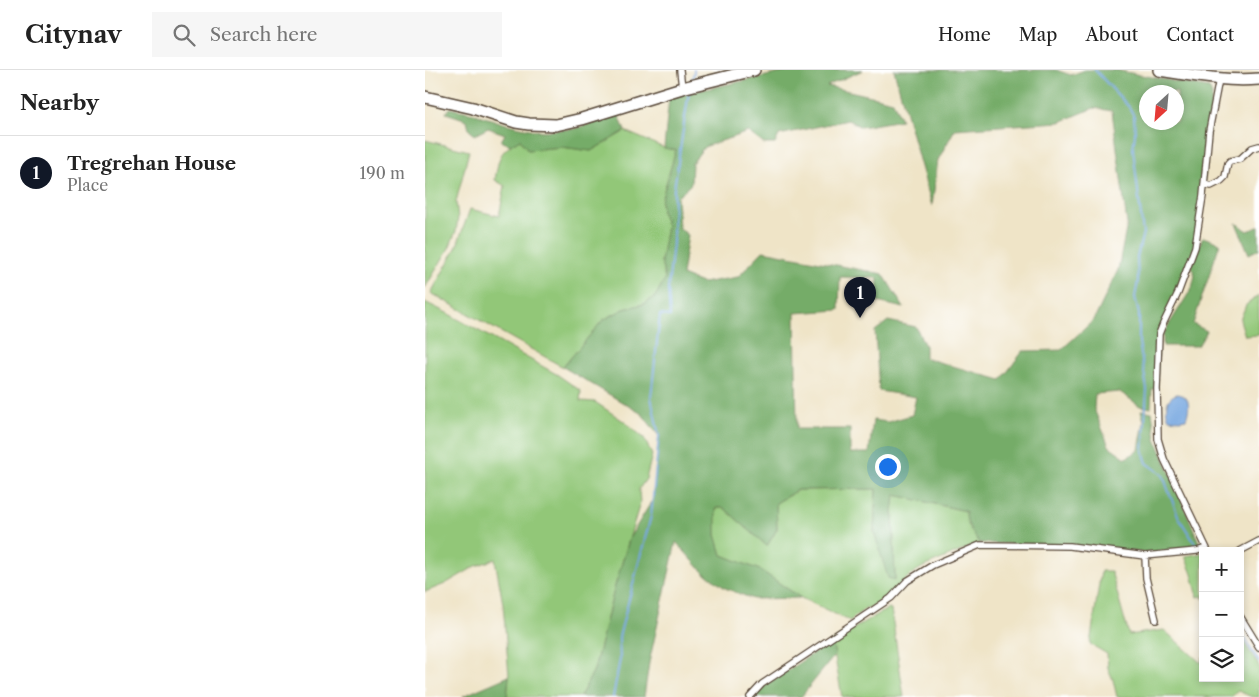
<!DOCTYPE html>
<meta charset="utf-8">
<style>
:root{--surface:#fff;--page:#f6f6f6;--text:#222;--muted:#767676;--line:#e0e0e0;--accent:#111827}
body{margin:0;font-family:"Libre Caslon Text",serif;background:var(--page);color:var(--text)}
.controls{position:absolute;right:15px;bottom:15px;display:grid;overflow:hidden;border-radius:0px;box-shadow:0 2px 8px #0003}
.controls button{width:45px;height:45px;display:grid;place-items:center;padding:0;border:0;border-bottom:1px solid var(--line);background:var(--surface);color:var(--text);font:25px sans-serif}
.compass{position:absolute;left:714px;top:15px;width:45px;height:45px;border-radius:50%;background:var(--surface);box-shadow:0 2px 8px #0003;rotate:206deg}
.you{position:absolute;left:462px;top:396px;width:18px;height:18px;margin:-12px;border:4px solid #fff;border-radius:50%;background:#1a73e8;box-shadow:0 0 0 8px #1a73e833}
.badge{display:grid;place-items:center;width:32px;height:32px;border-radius:50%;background:var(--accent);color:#fff;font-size:16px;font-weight:700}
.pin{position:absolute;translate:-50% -41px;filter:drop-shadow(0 1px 2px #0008)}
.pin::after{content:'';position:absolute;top:26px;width:18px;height:15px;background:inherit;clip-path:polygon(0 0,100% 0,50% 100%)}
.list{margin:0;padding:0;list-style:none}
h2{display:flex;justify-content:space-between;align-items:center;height:65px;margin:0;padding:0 20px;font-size:21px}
h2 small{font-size:16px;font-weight:400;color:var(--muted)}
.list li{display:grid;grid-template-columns:32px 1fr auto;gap:15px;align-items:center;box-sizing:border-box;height:75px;padding:0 20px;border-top:1px solid var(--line)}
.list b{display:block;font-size:19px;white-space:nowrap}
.list p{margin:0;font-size:16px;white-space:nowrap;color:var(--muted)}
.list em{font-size:16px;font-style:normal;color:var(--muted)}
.icon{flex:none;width:28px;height:28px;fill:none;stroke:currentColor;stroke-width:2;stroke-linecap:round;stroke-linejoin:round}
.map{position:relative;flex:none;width:834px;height:627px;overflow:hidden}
header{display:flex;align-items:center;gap:30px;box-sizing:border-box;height:70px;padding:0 25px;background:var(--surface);border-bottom:1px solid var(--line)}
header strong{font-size:24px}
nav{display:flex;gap:28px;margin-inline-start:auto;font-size:18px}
.search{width:350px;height:45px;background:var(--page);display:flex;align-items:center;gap:12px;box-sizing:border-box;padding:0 18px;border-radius:0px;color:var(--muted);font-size:19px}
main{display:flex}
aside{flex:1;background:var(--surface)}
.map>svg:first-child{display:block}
.green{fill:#92c778;stroke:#66784b}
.forest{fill:#75ac68;stroke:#586b43;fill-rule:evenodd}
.water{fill:#75a6df;stroke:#58687e}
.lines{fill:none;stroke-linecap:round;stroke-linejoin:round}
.stream{stroke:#75a6df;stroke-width:2}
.street-casing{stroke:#564637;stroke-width:8}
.highway-casing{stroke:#564637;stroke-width:14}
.street{stroke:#fff;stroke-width:5.5}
.highway{stroke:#fff;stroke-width:11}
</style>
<header>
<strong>Citynav</strong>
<div class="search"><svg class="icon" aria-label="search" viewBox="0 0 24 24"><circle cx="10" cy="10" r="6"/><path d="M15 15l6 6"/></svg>Search here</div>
<nav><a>Home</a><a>Map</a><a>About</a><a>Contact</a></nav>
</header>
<main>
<aside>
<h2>Nearby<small></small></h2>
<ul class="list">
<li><span class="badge">1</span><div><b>Tregrehan House</b><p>Place</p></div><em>190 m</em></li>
</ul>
</aside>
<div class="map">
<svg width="834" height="627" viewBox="0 0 834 627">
<rect width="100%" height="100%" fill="#fff"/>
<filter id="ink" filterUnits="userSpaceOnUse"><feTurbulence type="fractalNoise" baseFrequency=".02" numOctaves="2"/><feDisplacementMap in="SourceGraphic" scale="10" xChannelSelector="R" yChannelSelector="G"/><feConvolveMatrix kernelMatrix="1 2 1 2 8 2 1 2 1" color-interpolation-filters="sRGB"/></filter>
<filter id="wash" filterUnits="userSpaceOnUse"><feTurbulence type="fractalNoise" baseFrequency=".0096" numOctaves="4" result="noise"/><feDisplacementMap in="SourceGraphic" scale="20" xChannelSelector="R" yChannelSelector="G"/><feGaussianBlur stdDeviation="1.12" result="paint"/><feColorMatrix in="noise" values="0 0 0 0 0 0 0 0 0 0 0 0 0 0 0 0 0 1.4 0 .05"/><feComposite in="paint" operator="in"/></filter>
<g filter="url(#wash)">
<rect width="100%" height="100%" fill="#efe4c7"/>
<path class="green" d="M200,61L239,78L251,80L236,131L237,142L242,156L236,191L240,209L230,227L219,234L199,239L178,250L138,297L6,223L31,178L45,139L74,146L80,116L70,110C74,86 74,82 95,69L103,80L137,77L166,81Z
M0,70L44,81L31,132L33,148L31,161L24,178L0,218Z
M834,225V265L820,266L815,250L821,235Z
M0,232L22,243L133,305L156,321L155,331L170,332L200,352L219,368L227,385L221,409L214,419L215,433L190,516L169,600L155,627H82L84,606L78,534L70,489L51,496L20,514L0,522Z
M451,419L449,462L470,510L468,442L470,425L541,441C541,455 547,462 555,473L498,497L485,505L469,522L444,539L442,537L425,551L376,528L335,500L297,485L291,465L290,438H299L342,476L352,459L351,433L373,420Z
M778,483V529L777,526L773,527L767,504L760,486Z
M676,501H686L704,565L739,560L776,593L778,587V608H815V566L834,596V627H827L813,621L806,627H692L688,610L683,598L682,584L665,574Z
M464,538L466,539L479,627H417L407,571Z"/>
<path class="forest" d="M369,0H438L402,16L468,31L476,50L436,57L423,50L354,65L350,74H339L323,62L279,77L267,93L266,114L252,127L254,158L263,165L257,205L277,213L313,207L338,181L458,204L479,238L452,232L453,208L415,207L414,240L370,243L372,359H425V383H444L448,350L463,352L487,345L491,327L454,321L450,261L463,251L491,257L500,276V288L576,310L598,281L636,280L669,250L693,200L702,154L687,41L669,38L635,52L530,59L513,90L507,136L469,0H631L646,5L660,0H690L784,18L787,25L778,126L770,177L734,264L732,319H727L726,338L715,336L695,322L670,324L669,339L684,376L701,388L714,380L719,351L716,340L727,342L731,369L776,477L723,483L645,476L555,473C547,462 541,455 541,441L470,425L468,442L470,510L463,508L449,462L451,419L372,420L351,433L352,459L342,476L299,438H291V465L297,485L335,500L376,528L328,529L300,518L278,502L251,472L224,593L219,627H155L169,600L190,516L205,467L228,429L234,366L217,344L138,297L178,250L199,239L219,234L230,227L240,209L236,191L242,156L237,142L236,131L251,80L239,78L244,27ZM722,22H752V52H722Z
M24,38L44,42L81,54L115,61L149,59L194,45L200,61L166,81L137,77L103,80L95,69L85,75L76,71L80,64L63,58L50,65L44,60L42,50L21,43Z
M811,153L823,161L833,157L834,156V179L824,184Z
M778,167L795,173L768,254L782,261L773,276H738V264L767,218L770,205L766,196Z
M407,571L410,585L376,627H329L339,616Z
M84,606L82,627H41L38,626Z"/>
<path class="water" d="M752,324C766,325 765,338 761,349L755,350L744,349C739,340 741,327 752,324Z"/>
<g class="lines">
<path class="stream" d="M670,0L704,37L709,46L710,64L708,79L718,163L712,187L713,211L710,227L714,244V272L722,319L718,381L722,393L738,405L745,425L754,448L773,478
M267,10L269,2V0
M815,562L834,592
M188,627L195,589L194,567L226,446L234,366L226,327L235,245L245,246L243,219L248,173L249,119L264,21"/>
</g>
</g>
<g filter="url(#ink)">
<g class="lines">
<g class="street-casing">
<path id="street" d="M255,0L257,18
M779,114L786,116L796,111L800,107L803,93L805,91L815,89L827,78L834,76
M783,481L739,389L733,369L732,319L734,264L738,254L753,223L770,177L778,126L784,61L794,9
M815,481L834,471
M720,486L721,508L731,550
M815,546L834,577
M325,627L337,614L466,528L482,511L508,495L555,475L645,476L720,486L772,481L781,478"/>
</g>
<g class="highway-casing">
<path id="highway" d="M734,0C767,5 800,12 834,9
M0,27L48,38L91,52L104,54L131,55L157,49L257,18L329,0"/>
</g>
<use href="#street" class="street"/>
<use href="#highway" class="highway"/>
</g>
</g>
</svg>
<div class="controls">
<button>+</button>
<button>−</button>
<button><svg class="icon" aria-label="layers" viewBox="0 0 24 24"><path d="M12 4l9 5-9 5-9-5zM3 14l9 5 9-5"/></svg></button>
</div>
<svg class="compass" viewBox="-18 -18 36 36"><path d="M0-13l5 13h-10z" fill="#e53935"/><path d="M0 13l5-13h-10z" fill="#767676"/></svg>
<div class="you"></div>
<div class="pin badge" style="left:435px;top:248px">1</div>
</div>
</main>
